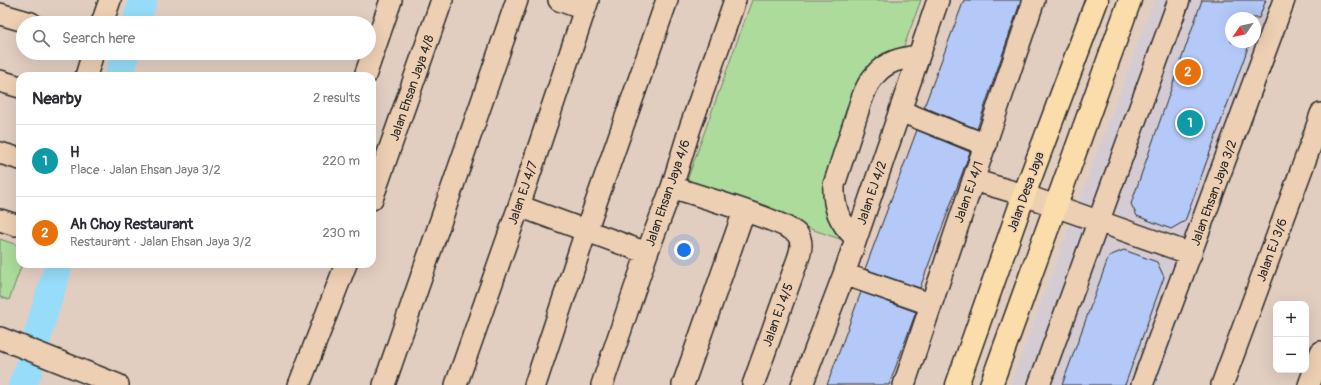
<!DOCTYPE html>
<meta charset="utf-8">
<style>
:root{--surface:#fff;--page:#f7f7f7;--text:#2b2b33;--muted:#7c7c81;--line:#e1e1e2;--accent:#1a73e8}
body{margin:0;font-family:Pangolin,sans-serif;background:var(--page);color:var(--text)}
.controls{position:absolute;right:12px;bottom:12px;display:grid;overflow:hidden;border-radius:8px;box-shadow:0 4px 16px #0002}
.controls button{width:36px;height:36px;display:grid;place-items:center;padding:0;border:0;border-bottom:1px solid var(--line);background:var(--surface);color:var(--text);font:20px sans-serif}
.compass{position:absolute;left:1225px;top:12px;width:36px;height:36px;border-radius:50%;background:var(--surface);box-shadow:0 4px 16px #0002;rotate:236deg}
.you{position:absolute;left:684px;top:250px;width:14px;height:14px;margin:-10px;border:3px solid #fff;border-radius:50%;background:#1a73e8;box-shadow:0 0 0 6px #1a73e833}
.badge{display:grid;place-items:center;width:26px;height:26px;border-radius:50%;background:var(--accent);color:#fff;font-size:13px;font-weight:700}
.pin{position:absolute;translate:-50% -50%;border:2px solid #fff;box-shadow:0 1px 4px #0006}
.list{margin:0;padding:0;list-style:none}
h2{display:flex;justify-content:space-between;align-items:center;height:52px;margin:0;padding:0 16px;font-size:17px}
h2 small{font-size:13px;font-weight:400;color:var(--muted)}
.list li{display:grid;grid-template-columns:26px 1fr auto;gap:12px;align-items:center;box-sizing:border-box;height:72px;padding:0 16px;border-top:1px solid var(--line)}
.list b{display:block;font-size:15px;white-space:nowrap}
.list p{margin:0;font-size:13px;white-space:nowrap;color:var(--muted)}
.list em{font-size:13px;font-style:normal;color:var(--muted)}
.icon{flex:none;width:22px;height:22px;fill:none;stroke:currentColor;stroke-width:2;stroke-linecap:round;stroke-linejoin:round}
.map{position:relative;flex:none;width:1321px;height:385px;overflow:hidden}
.search{position:absolute;background:var(--surface);box-shadow:0 4px 16px #0002;left:16px;top:16px;width:360px;height:44px;display:flex;align-items:center;gap:10px;box-sizing:border-box;padding:0 14px;border-radius:22px;color:var(--muted);font-size:15px}
.panel{position:absolute;background:var(--surface);box-shadow:0 4px 16px #0002;left:16px;top:72px;width:360px;height:196px;border-radius:12px}
.map>svg:first-child{display:block}
.built{fill:#d4ccd2;fill-rule:evenodd}
.green{fill:#acdb9b;stroke:#6c8363}
.lines{fill:none;stroke-linecap:round;stroke-linejoin:round}
.river{stroke:#97dcf9;stroke-width:28}
.building{fill:#b4c9f8;stroke:#2b2b2b}
.minor-casing{stroke:#2b2b2b;stroke-width:24}
.major-casing{stroke:#2b2b2b;stroke-width:25}
.minor{stroke:#edcfb3;stroke-width:21}
.major{stroke:#fbddab;stroke-width:22}
.labels{text-anchor:middle;dominant-baseline:central;stroke-width:3;stroke-linejoin:round;paint-order:stroke}
.street-label{font-size:13px;fill:#2b2b2b;stroke:#edcfb3}
</style>
<div class="map">
<svg width="1321" height="385" viewBox="0 0 1321 385">
<rect width="100%" height="100%" fill="#e2cec1"/>
<filter id="ink" filterUnits="userSpaceOnUse"><feTurbulence type="fractalNoise" baseFrequency=".025" numOctaves="2"/><feDisplacementMap in="SourceGraphic" scale="8" xChannelSelector="R" yChannelSelector="G"/><feConvolveMatrix kernelMatrix="1 2 1 2 8 2 1 2 1" color-interpolation-filters="sRGB"/></filter>
<g filter="url(#ink)">
<path class="built" d="M1154,0H1294L1157,385H1010ZM1231,18H1255V42H1231Z"/>
<path class="green" d="M752,0H921L904,46L874,60L858,79L825,181L826,209L840,239L685,186Z
M0,239L20,246V264H22L9,300L0,297Z"/>
<g class="lines">
<path class="river" d="M136,23L143,0
M119,76L126,53
M22,385L28,372L42,320L59,264"/>
</g>
<path class="building" d="M964,0H1021L977,129L924,107Z
M1202,0H1266L1259,18H1231V42H1250L1185,221L1171,229L1137,216L1131,204Z
M917,130L970,152L920,288L865,269Z
M1124,250L1157,262L1164,277L1125,385H1062L1109,256Z
M861,292L916,312L889,385H827Z"/>
<g class="lines">
<g class="minor-casing">
<path id="minor" d="M559,0L584,9
M0,14L31,23
M102,23L110,0
M86,76L93,53
M365,76L391,0
M0,81L20,87
M900,111L986,145
M0,153L20,159
M973,180L1024,195L1191,254
M672,187C693,194 789,222 798,235C803,242 801,251 798,259L753,385
M372,199L442,0
M519,206L647,253
M0,220L16,225
M856,238C839,223 833,207 834,185C841,163 848,141 855,120C860,105 864,87 875,75C886,61 902,58 919,56
M844,274L930,304
M0,338L118,385
M299,385L346,264
M384,385L517,0
M456,385L519,206L588,0
M535,385L586,231L667,0
M602,385L647,253L672,187L690,128L735,0
M683,385L744,211
M802,385L844,274L938,0
M904,385L1034,0
M1039,385L1179,0
M1142,385L1284,0
M1222,385L1311,144L1321,114
M1309,385L1321,352"/>
</g>
<g class="major-casing">
<path id="major" d="M957,385L1024,195L1097,0
M991,385L1130,0"/>
</g>
<use href="#minor" class="minor"/>
<use href="#major" class="major"/>
</g>
</g>
<g class="labels">
<g class="street-label">
<text transform="translate(412 88) rotate(-71)">Jalan Ehsan Jaya 4/8</text>
<text transform="translate(969 192) rotate(-71)">Jalan EJ 4/1</text>
<text transform="translate(1026 192) rotate(-70)">Jalan Desa Jaya</text>
<text transform="translate(523 193) rotate(-71)">Jalan EJ 4/7</text>
<text transform="translate(668 193) rotate(-71)">Jalan Ehsan Jaya 4/6</text>
<text transform="translate(872 193) rotate(-71)">Jalan EJ 4/2</text>
<text transform="translate(1214 193) rotate(-70)">Jalan Ehsan Jaya 3/2</text>
<text transform="translate(1272 250) rotate(-70)">Jalan EJ 3/6</text>
<text transform="translate(778 315) rotate(-70)">Jalan EJ 4/5</text>
</g>
</g>
</svg>
<div class="controls">
<button>+</button>
<button>−</button>
</div>
<svg class="compass" viewBox="-18 -18 36 36"><path d="M0-13l5 13h-10z" fill="#e53935"/><path d="M0 13l5-13h-10z" fill="#7c7c81"/></svg>
<div class="you"></div>
<div class="pin badge" style="left:1190px;top:123px;background:#0f9aa8">1</div>
<div class="pin badge" style="left:1188px;top:72px;background:#e8710a">2</div>
<div class="search"><svg class="icon" aria-label="search" viewBox="0 0 24 24"><circle cx="10" cy="10" r="6"/><path d="M15 15l6 6"/></svg>Search here</div>
<section class="panel">
<h2>Nearby<small>2 results</small></h2>
<ul class="list">
<li><span class="badge" style="background:#0f9aa8">1</span><div><b>H</b><p>Place · Jalan Ehsan Jaya 3/2</p></div><em>220 m</em></li>
<li><span class="badge" style="background:#e8710a">2</span><div><b>Ah Choy Restaurant</b><p>Restaurant · Jalan Ehsan Jaya 3/2</p></div><em>230 m</em></li>
</ul>
</section>
</div>
